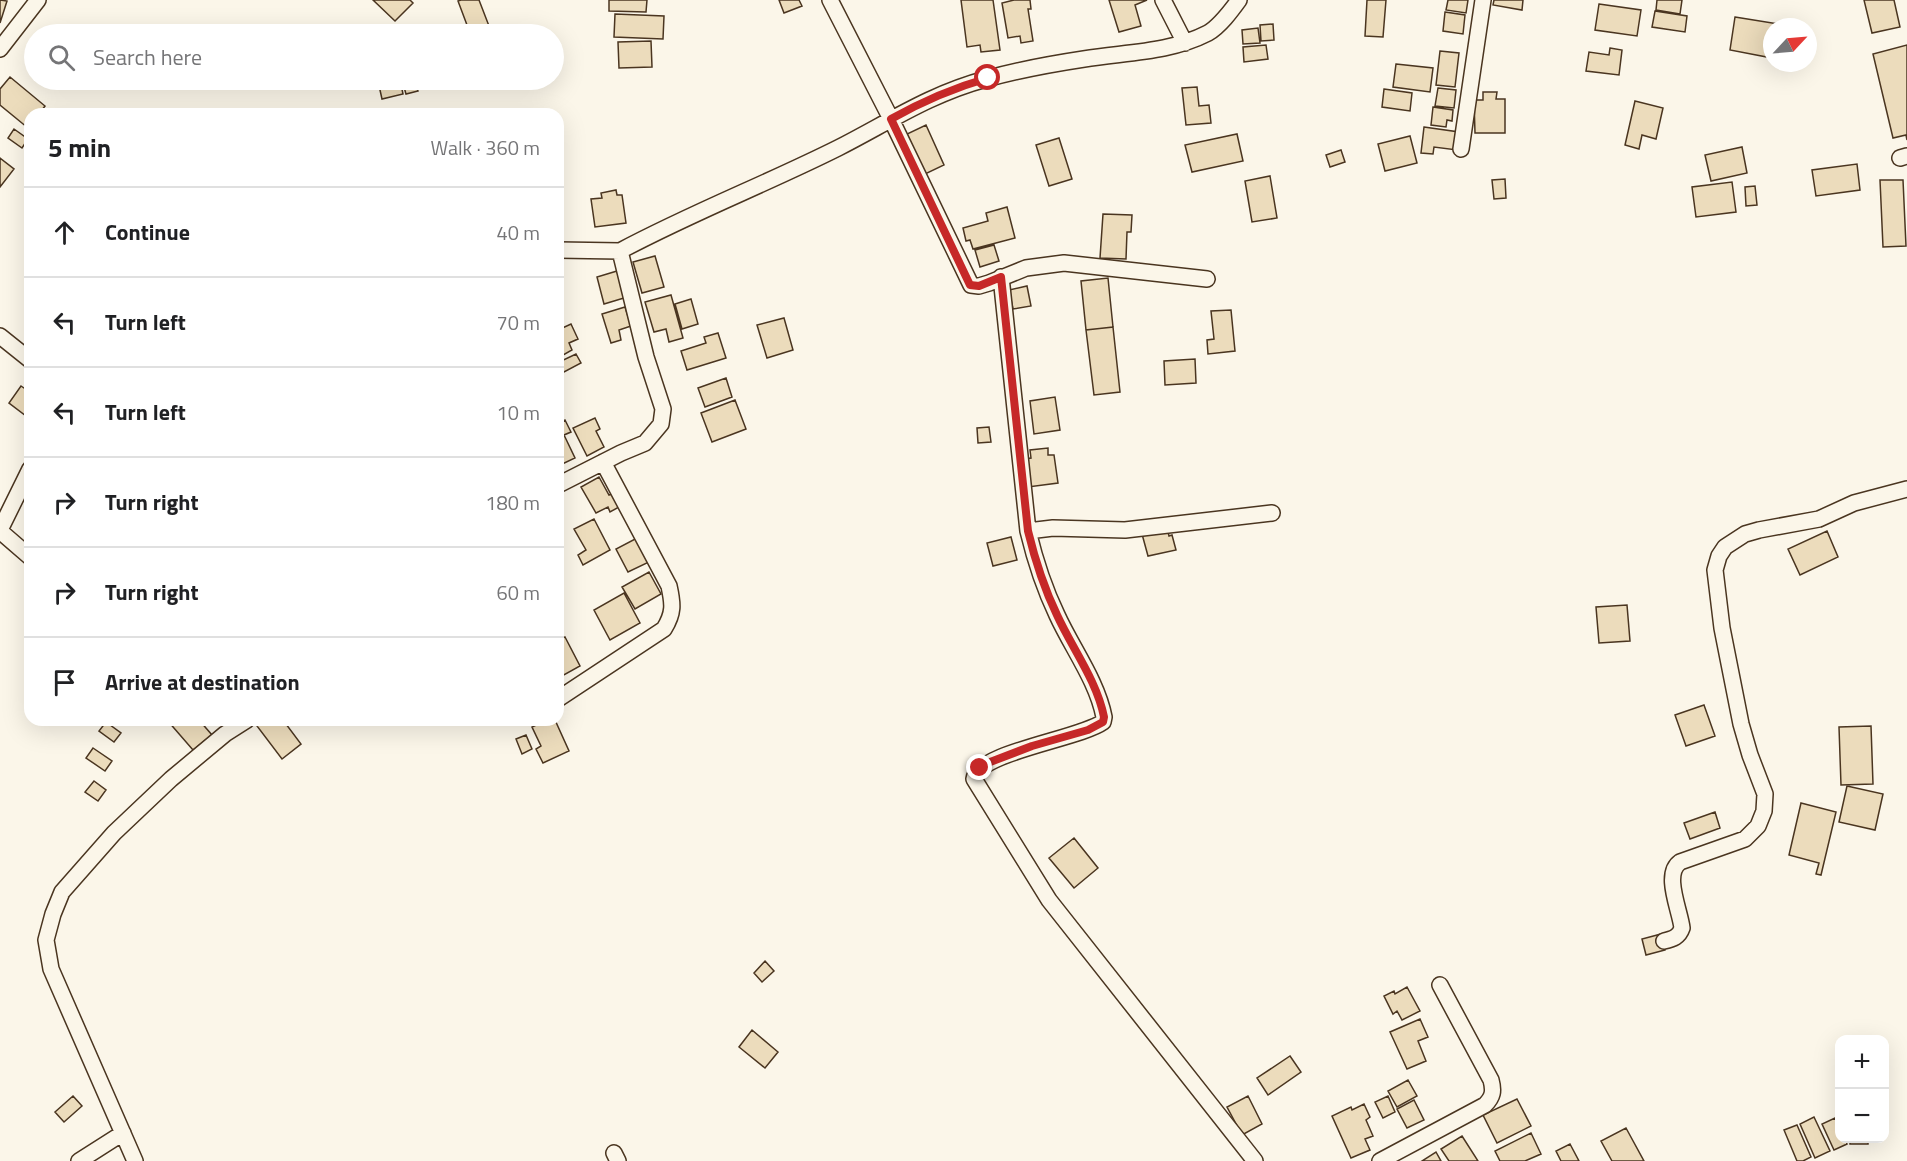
<!DOCTYPE html>
<meta charset="utf-8">
<style>
:root{--surface:#fff;--page:#f2f2f2;--text:#202124;--muted:#757577;--line:#e0e0e0}
body{margin:0;font-family:"Titillium Web",sans-serif;background:var(--page);color:var(--text)}
.controls{position:absolute;right:18px;bottom:18px;display:grid;overflow:hidden;border-radius:12px;box-shadow:0 6px 24px #0002}
.controls button{width:54px;height:54px;display:grid;place-items:center;padding:0;border:0;border-bottom:2px solid var(--line);background:var(--surface);color:var(--text);font:30px sans-serif}
.compass{position:absolute;left:1763px;top:18px;width:54px;height:54px;border-radius:50%;background:var(--surface);box-shadow:0 6px 24px #0002;rotate:64deg}
.stop{position:absolute;width:18px;height:18px;margin:-14px;border:4px solid #c62828;border-radius:50%;background:#fff}
.stop.end{background:#c62828;border-color:#fff;box-shadow:0 2px 6px #0008}
.list{margin:0;padding:0;list-style:none}
h2{display:flex;justify-content:space-between;align-items:center;height:78px;margin:0;padding:0 24px;font-size:26px}
h2 small{font-size:20px;font-weight:400;color:var(--muted)}
.list li{display:grid;grid-template-columns:39px 1fr auto;gap:18px;align-items:center;box-sizing:border-box;height:90px;padding:0 24px;border-top:2px solid var(--line)}
.list b{display:block;font-size:22px;white-space:nowrap}
.list em{font-size:20px;font-style:normal;color:var(--muted)}
.icon{flex:none;width:33px;height:33px;fill:none;stroke:currentColor;stroke-width:2;stroke-linecap:round;stroke-linejoin:round}
.map{position:relative;flex:none;width:1907px;height:1161px;overflow:hidden}
.search{position:absolute;background:var(--surface);box-shadow:0 6px 24px #0002;left:24px;top:24px;width:540px;height:66px;display:flex;align-items:center;gap:15px;box-sizing:border-box;padding:0 21px;border-radius:33px;color:var(--muted);font-size:22px}
.panel{position:absolute;background:var(--surface);box-shadow:0 6px 24px #0002;left:24px;top:108px;width:540px;height:618px;border-radius:18px}
.map>svg:first-child{display:block}
.building{fill:#ecdcbc;stroke:#4a3520;stroke-width:1.5}
.lines{fill:none;stroke-linecap:round;stroke-linejoin:round}
.minor-casing{stroke:#4a3520;stroke-width:18}
.minor{stroke:#fbf6e9;stroke-width:15}
.route{stroke:#c62828;stroke-width:8}
</style>
<div class="map">
<svg width="1907" height="1161" viewBox="0 0 1907 1161">
<rect width="100%" height="100%" fill="#fbf6e9"/>
<path class="building" d="M0,0L7,1L0,23Z
M373,0H410L413,3L395,21Z
M461,0H479L489,26L470,33L458,1Z
M609,0H647L646,12L609,11Z
M779,0H799L802,6L784,13Z
M961,0H993L1000,50L981,52L980,45L967,47Z
M1014,0H1030L1031,9H1028L1033,41L1021,43L1020,36L1008,38L1002,3Z
M1109,0H1147L1135,5L1141,26L1119,32Z
M1367,0H1386L1383,37L1365,36Z
M1448,0H1468L1466,13L1446,10Z
M1494,0H1523L1522,10L1493,5Z
M1657,0H1682L1680,14L1656,10Z
M1864,0H1894L1900,27L1872,33Z
M1599,4L1641,10L1637,36L1595,30Z
M1655,11L1687,16L1685,32L1652,27Z
M1445,12L1465,15L1463,34L1443,31Z
M615,14L664,16L663,39L614,37Z
M1735,17L1784,25V27H1772V58L1730,50Z
M1273,24L1274,40L1261,41L1260,25Z
M1258,28L1260,43L1243,44L1242,30Z
M651,41L652,67L619,68L618,42Z
M1266,45L1268,59L1244,62L1243,47Z
M1907,45V140L1906,135L1893,138L1873,54Z
M1610,48L1622,50L1619,75L1586,71L1589,52L1609,55Z
M1440,51L1459,53L1455,87L1436,85Z
M1396,64L1433,68L1430,92L1393,87Z
M10,77L45,106L39,114H30V125L28,128L0,105V89Z
M384,80H400L403,94L382,99L378,81Z
M402,80H414L418,91L406,94Z
M1197,87L1199,106L1209,105L1211,123L1186,125L1182,88Z
M1438,88L1456,90L1454,108L1435,106Z
M1384,89L1412,93L1410,111L1382,107Z
M1483,92H1497L1496,99H1505V133H1475L1474,100H1483Z
M1635,101L1663,108L1656,139L1642,135L1639,149L1625,145Z
M1433,107L1453,110L1452,121L1447,120L1446,127L1431,125Z
M926,125L944,165L921,176L918,159L907,134Z
M1424,127L1459,132L1457,150L1434,147L1433,154L1421,153Z
M14,129L28,139L22,148L8,138Z
M1237,134L1243,161L1192,172L1185,145Z
M1410,136L1417,163L1385,171L1378,144Z
M1059,138L1072,179L1049,186L1036,145Z
M1742,147L1747,173L1711,181L1705,155Z
M1341,150L1345,162L1330,167L1326,155Z
M0,158L14,169L0,187Z
M1857,164L1860,190L1816,196L1812,170Z
M1270,176L1277,218L1252,222L1245,181Z
M1505,179L1506,198L1494,199L1492,180Z
M1880,180H1903L1906,246L1883,247Z
M1732,182L1736,212L1696,217L1692,187Z
M1755,186L1757,205L1746,206L1745,187Z
M616,190L617,195H622L626,223L595,227L591,199L602,198L601,193Z
M1007,207L1015,238L973,249L970,240L966,241L963,228L988,221L986,213Z
M1103,214L1132,215L1131,232H1127L1126,259L1100,258Z
M994,245L999,261L980,267L975,250Z
M655,256L664,287L642,293L633,262Z
M617,271L624,298L604,304L597,277Z
M1108,278L1113,327L1086,330L1081,281Z
M1027,286L1031,306L1013,309L1009,290Z
M671,295L683,338L669,342L666,329L654,332L645,302Z
M691,299L698,324L682,329L675,304Z
M625,307L631,326L619,330L621,340L611,343L602,314Z
M1231,310L1235,351L1208,354L1207,340L1214,339L1211,311Z
M784,318L793,350L767,358L757,325Z
M571,324L578,339L569,343L572,350L558,358V330Z
M1113,327L1120,392L1094,395L1086,330Z
M718,333L726,358L687,370L681,351L706,343L704,337Z
M576,354L581,363L564,372L559,362Z
M1195,359L1196,383L1165,385L1164,361Z
M726,378L732,397L705,407L698,388Z
M21,386L27,390L30,386V419L9,403Z
M1055,397L1060,430L1034,434L1030,401Z
M735,400L746,429L712,442L701,413Z
M595,418L600,429L596,431L604,447L587,456L573,428Z
M565,420L571,432L564,435L575,458L558,466V424Z
M989,427L991,442L978,443L977,428Z
M1048,448V455H1054L1058,483L1028,487L1024,459L1031,458L1030,450Z
M599,477L609,495L612,494L619,507L610,512L608,507L596,513L581,487Z
M594,519L610,550L583,565L578,555L586,550L574,529Z
M1167,528L1169,536L1172,535L1176,550L1148,556L1142,534Z
M1827,531L1838,557L1800,575L1788,549Z
M1011,537L1017,560L993,566L987,543Z
M637,538L649,562L628,572L616,549Z
M649,572L661,594L635,609L622,587Z
M624,593L640,623L610,640L594,610Z
M1627,605L1630,641L1599,643L1596,607Z
M565,637L580,666L562,676L558,667V640Z
M1704,705L1715,736L1686,746L1675,715Z
M167,720H199L212,735L193,750Z
M265,720H283L301,744L282,759L257,726Z
M547,720H555L569,751L543,763L536,749L541,746L532,727Z
M106,722L121,733L114,742L99,731Z
M1871,726L1873,784L1841,785L1839,727Z
M526,735L532,749L522,754L516,739Z
M93,748L112,761L105,771L86,758Z
M94,781L106,790L98,801L85,792Z
M1847,786L1883,794L1875,830L1839,822Z
M1801,803L1836,812L1821,875L1816,874L1819,863L1789,855Z
M1715,812L1720,828L1690,839L1684,823Z
M1074,838L1098,868L1074,888L1049,858Z
M1661,934L1665,950L1646,955L1642,939Z
M765,961L774,971L762,982L754,973Z
M1407,987L1420,1011L1402,1020L1397,1011L1393,1014L1384,996L1394,991L1395,994Z
M1420,1019L1428,1037L1418,1041L1426,1061L1407,1069L1390,1032Z
M752,1030L778,1052L765,1068L739,1047Z
M1290,1056L1301,1072L1268,1095L1257,1078Z
M1408,1080L1417,1096L1397,1107L1388,1091Z
M73,1096L82,1106L64,1122L55,1112Z
M1248,1096L1262,1124L1242,1135L1227,1107Z
M1388,1096L1395,1112L1383,1118L1375,1102Z
M1517,1099L1531,1126L1497,1143L1483,1115Z
M1414,1100L1424,1120L1407,1128L1397,1109Z
M1364,1104L1370,1117L1366,1120L1373,1136L1365,1139L1370,1150L1351,1158L1332,1116L1351,1107L1352,1110Z
M1814,1117L1830,1151L1815,1158L1800,1124Z
M1835,1118L1840,1127V1138H1845L1847,1144L1834,1150L1822,1124Z
M1797,1125L1811,1157L1803,1161H1797L1784,1130Z
M1626,1128L1644,1161H1612L1601,1141Z
M1531,1133L1541,1154L1525,1161H1500L1495,1151Z
M1462,1136L1478,1161H1449L1441,1149Z
M1850,1138H1868V1144H1850Z
M1570,1144L1579,1161H1561L1556,1151Z
M1436,1152L1441,1161H1422Z"/>
<g class="lines">
<g class="minor-casing">
<path id="minor" d="M830,0L891,119L971,285L979,286L989,283L1026,268L1064,263L1207,279
M1163,0L1185,43
M0,49L38,0
M1461,149L1483,0
M1900,158L1907,156
M558,250L620,251
M1001,277L1028,531C1035,560 1044,588 1057,615C1072,648 1097,681 1104,717L1103,722C1079,739 978,752 974,779L1049,900L1255,1161
M0,336L30,360
M558,485L621,453L645,443L661,424L663,409L646,357L620,251C691,213 766,184 838,148C889,122 930,94 986,79C1018,70 1051,64 1084,59C1126,52 1169,53 1208,33C1220,26 1231,11 1239,0
M0,530L30,469
M0,531L30,557
M1028,531L1053,528L1125,530L1272,513
M558,699L664,629C674,613 673,604 669,586L603,462
M1664,941C1673,939 1679,937 1682,928C1680,910 1663,874 1680,862L1745,839L1758,826L1764,811L1765,794L1750,755L1741,724L1722,628L1715,570L1719,556L1725,547L1745,534L1759,530L1819,519L1854,503L1907,489
M614,1153L618,1161
M79,1161L123,1133
M135,1161L51,969L46,940L53,914L62,892L114,833L171,779L225,734L247,720
M1380,1161L1485,1105C1493,1097 1494,1091 1491,1080L1440,985"/>
</g>
<use href="#minor" class="minor"/>
</g>
<g class="lines">
<path class="route" d="M980,768L985,764L1032,746L1088,730L1103,722L1104,717C1097,681 1072,648 1057,615C1044,588 1035,560 1028,531L1001,277L979,286L970,285L891,119C923,101 953,88 988,78"/>
</g>
</svg>
<div class="controls">
<button>+</button>
<button>−</button>
</div>
<svg class="compass" viewBox="-18 -18 36 36"><path d="M0-13l5 13h-10z" fill="#e53935"/><path d="M0 13l5-13h-10z" fill="#757577"/></svg>
<div class="stop" style="left:988px;top:78px"></div>
<div class="stop end" style="left:980px;top:768px"></div>
<div class="search"><svg class="icon" aria-label="search" viewBox="0 0 24 24"><circle cx="10" cy="10" r="6"/><path d="M15 15l6 6"/></svg>Search here</div>
<section class="panel">
<h2>5 min<small>Walk · 360 m</small></h2>
<ul class="list">
<li><svg class="icon" aria-label="ahead" viewBox="0 0 24 24"><path d="M12 20V5M6 11l6-6 6 6"/></svg><div><b>Continue</b></div><em>40 m</em></li>
<li><svg class="icon" aria-label="left" viewBox="0 0 24 24"><path d="M17 20v-9H6M10 6l-5 5 5 5"/></svg><div><b>Turn left</b></div><em>70 m</em></li>
<li><svg class="icon" aria-label="left" viewBox="0 0 24 24"><path d="M17 20v-9H6M10 6l-5 5 5 5"/></svg><div><b>Turn left</b></div><em>10 m</em></li>
<li><svg class="icon" aria-label="right" viewBox="0 0 24 24"><path d="M7 20v-9h11M14 6l5 5-5 5"/></svg><div><b>Turn right</b></div><em>180 m</em></li>
<li><svg class="icon" aria-label="right" viewBox="0 0 24 24"><path d="M7 20v-9h11M14 6l5 5-5 5"/></svg><div><b>Turn right</b></div><em>60 m</em></li>
<li><svg class="icon" aria-label="arrive" viewBox="0 0 24 24"><path d="M6 21V4h12l-3 4 3 4H6"/></svg><div><b>Arrive at destination</b></div></li>
</ul>
</section>
</div>
